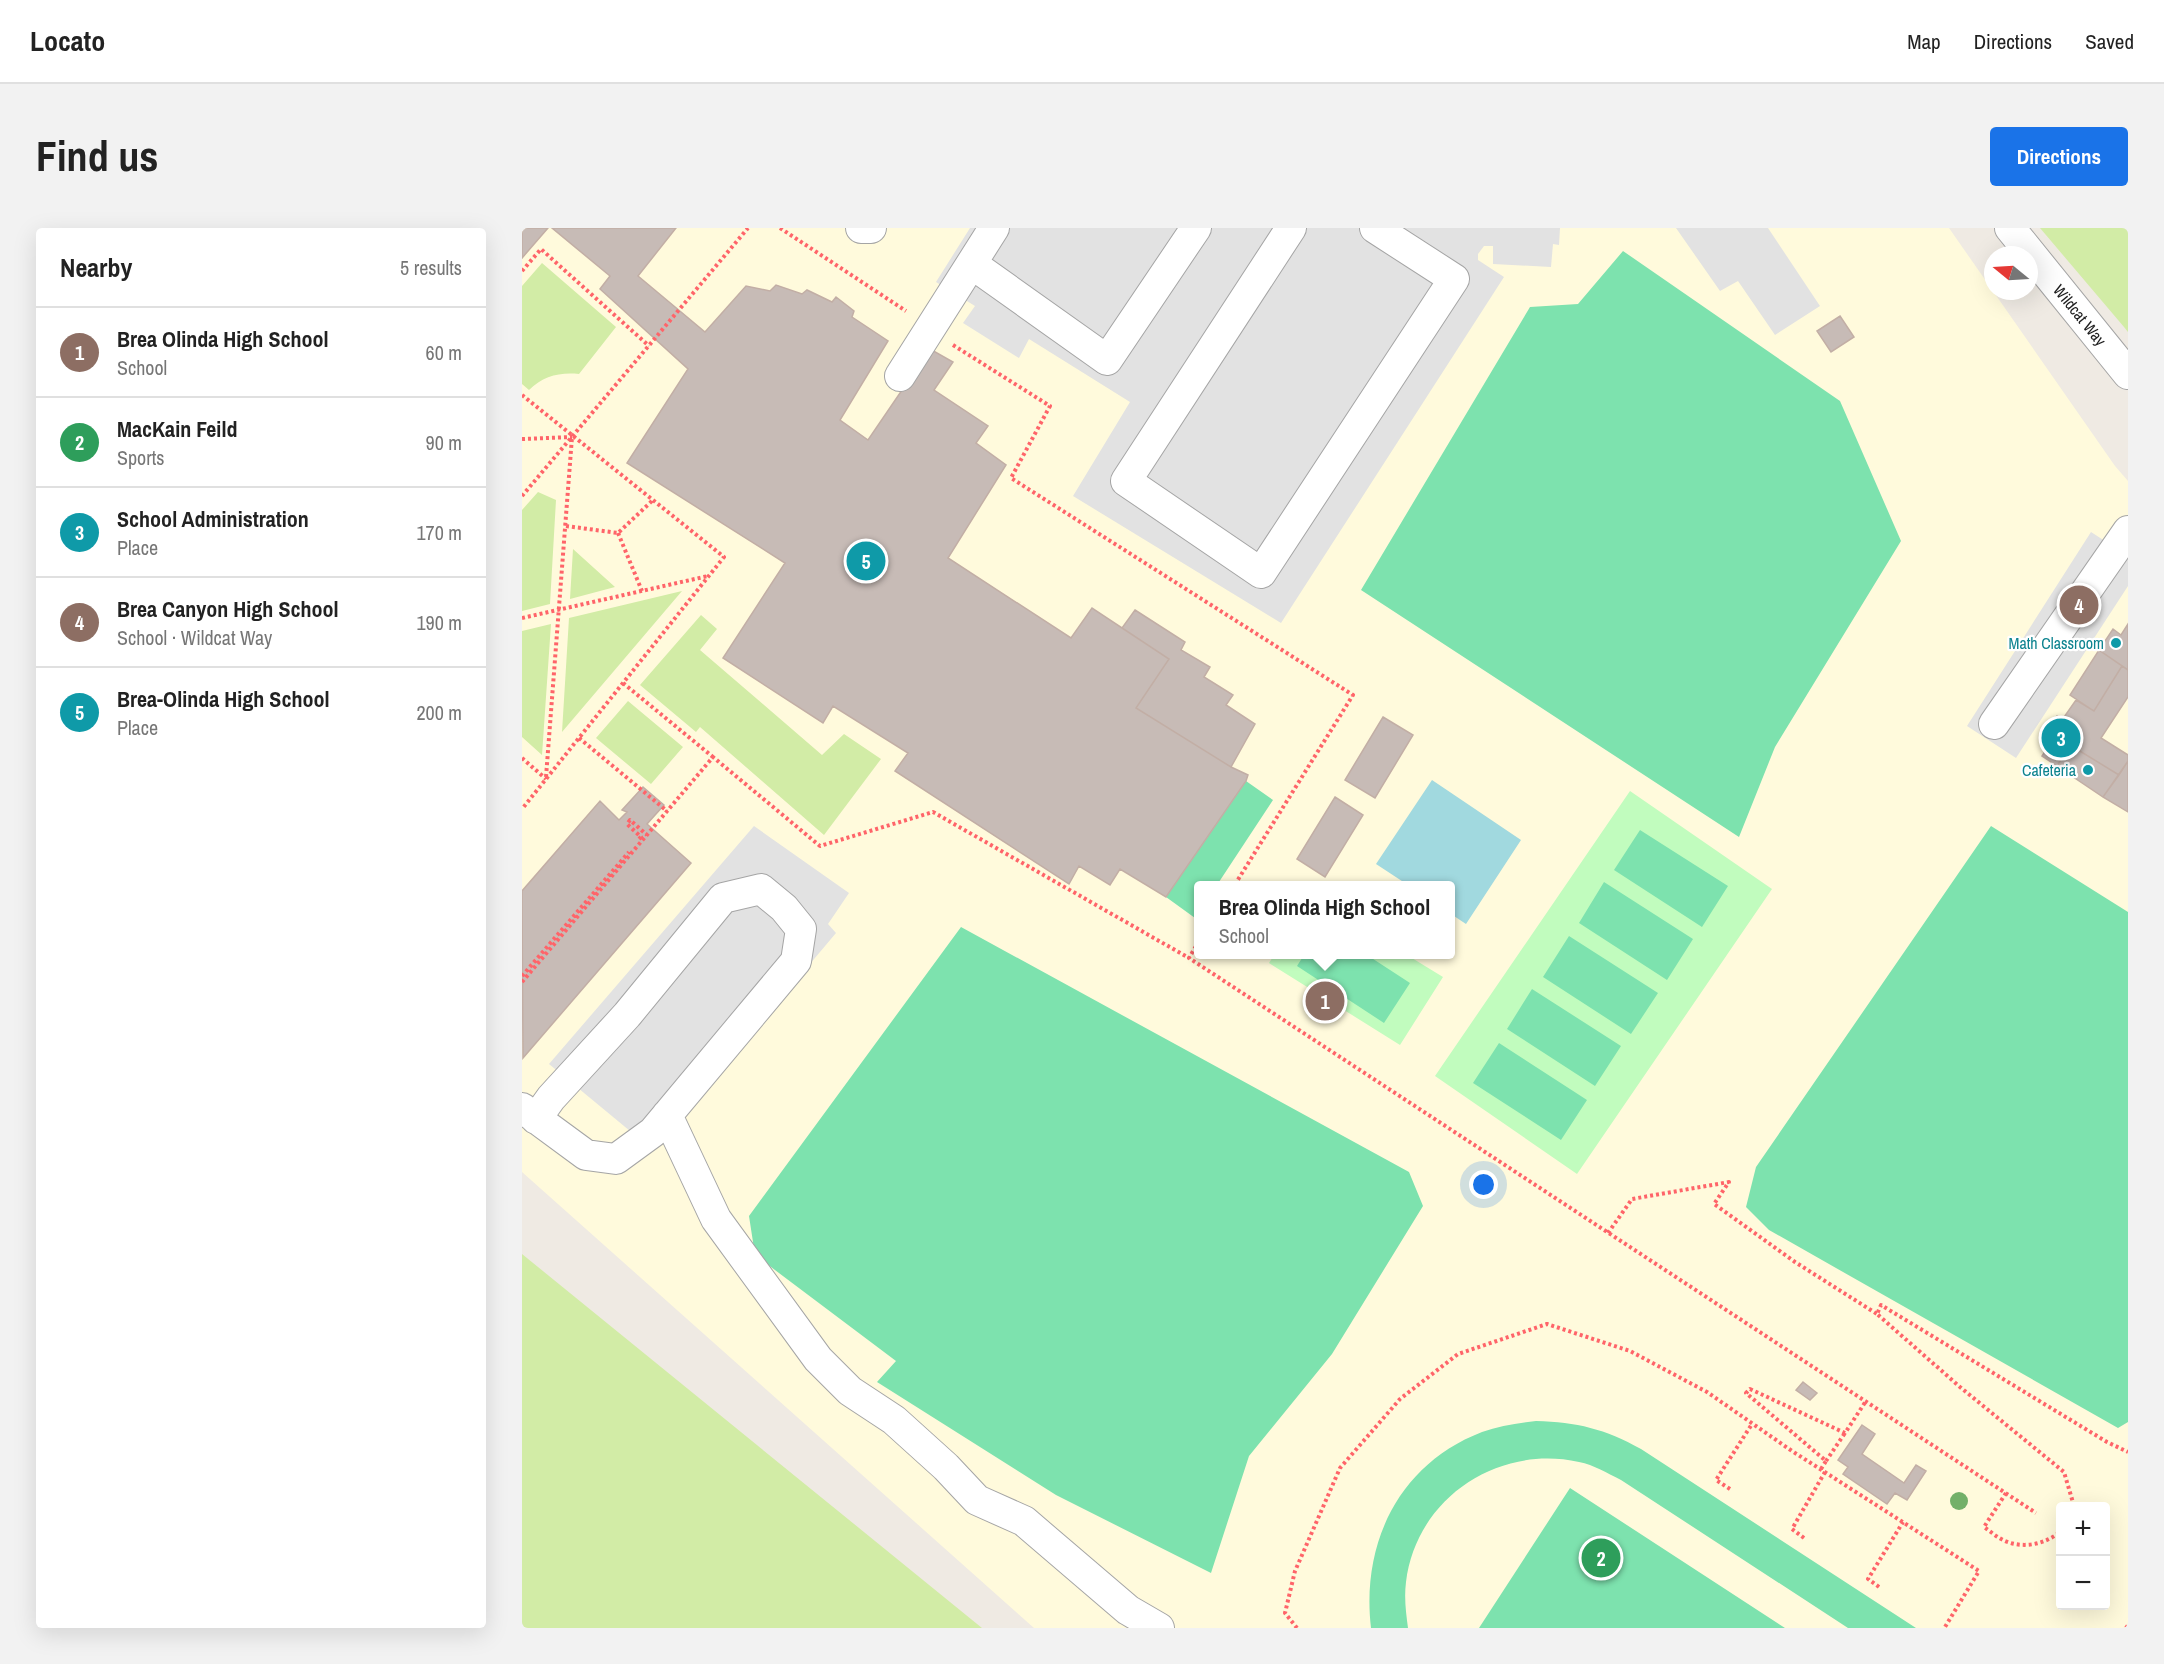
<!DOCTYPE html>
<meta charset="utf-8">
<style>
:root{--surface:#fff;--page:#f2f2f2;--text:#222;--muted:#767676;--line:#e0e0e0;--accent:#1a73e8}
body{margin:0;font-family:"Archivo Narrow",sans-serif;background:var(--page);color:var(--text)}
.controls{position:absolute;right:18px;bottom:18px;display:grid;overflow:hidden;border-radius:6px;box-shadow:0 6px 24px #0002}
.controls button{width:54px;height:54px;display:grid;place-items:center;padding:0;border:0;border-bottom:2px solid var(--line);background:var(--surface);color:var(--text);font:30px sans-serif}
.compass{position:absolute;left:1462px;top:18px;width:54px;height:54px;border-radius:50%;background:var(--surface);box-shadow:0 6px 24px #0002;rotate:288deg}
.you{position:absolute;left:962px;top:957px;width:21px;height:21px;margin:-15px;border:4px solid #fff;border-radius:50%;background:#1a73e8;box-shadow:0 0 0 9px #1a73e833}
.badge{display:grid;place-items:center;width:39px;height:39px;border-radius:50%;background:var(--accent);color:#fff;font-size:20px;font-weight:700}
.pin{position:absolute;translate:-50% -50%;border:3px solid #fff;box-shadow:0 2px 6px #0006}
.popup{position:absolute;left:672px;top:653px;width:261px;height:78px;box-sizing:border-box;display:grid;place-content:center;border-radius:6px;background:var(--surface);filter:drop-shadow(0 2px 4px #0005);font-size:20px;white-space:nowrap;color:var(--muted)}
.popup b{font-size:22px;color:var(--text)}
.popup::after{content:'';position:absolute;left:50%;top:100%;margin-left:-12px;border:12px solid transparent;border-top-color:var(--surface)}
.list{margin:0;padding:0;list-style:none}
h2{display:flex;justify-content:space-between;align-items:center;height:78px;margin:0;padding:0 24px;font-size:26px}
h2 small{font-size:20px;font-weight:400;color:var(--muted)}
.list li{display:grid;grid-template-columns:39px 1fr auto;gap:18px;align-items:center;box-sizing:border-box;height:90px;padding:0 24px;border-top:2px solid var(--line)}
.list b{display:block;font-size:22px;white-space:nowrap}
.list p{margin:0;font-size:20px;white-space:nowrap;color:var(--muted)}
.list em{font-size:20px;font-style:normal;color:var(--muted)}
.map{position:relative;flex:none;width:1606px;height:1400px;overflow:hidden;border-radius:6px}
header{display:flex;align-items:center;gap:36px;box-sizing:border-box;height:84px;padding:0 30px;background:var(--surface);border-bottom:2px solid var(--line)}
header strong{font-size:28px}
nav{display:flex;gap:33px;margin-inline-start:auto;font-size:21px}
.intro{display:flex;align-items:center;justify-content:space-between;box-sizing:border-box;height:144px;padding:0 36px}
h1{margin:0;font-size:42px}
.button{padding:15px 27px;border-radius:6px;background:var(--accent);color:#fff;font-size:21px;font-weight:700}
main{display:flex;gap:36px;padding:0 36px}
aside{flex:1;background:var(--surface);border-radius:6px;box-shadow:0 6px 24px #0002}
.map>svg:first-child{display:block}
.education{fill:#fffadc;fill-rule:evenodd}
.grass{fill:#d2eca6}
.park{fill:#c1fcbe}
.pitch{fill:#7de2ae}
.parking{fill:#e2e2e2}
.water{fill:#a1d9df}
.building{fill:#c7bbb6;stroke:#c2aea5;stroke-width:1.5}
.lines{fill:none;stroke-linecap:round;stroke-linejoin:round}
.minor-casing{stroke:#a5a5a5;stroke-width:32}
.path{stroke:#ff6469;stroke-width:4;stroke-dasharray:3 3;stroke-linecap:butt}
.minor{stroke:#fff;stroke-width:30}
.tree{fill:#73b069}
.culture-dot{fill:#0f9aa8;stroke:#fff;stroke-width:2}
.labels{text-anchor:middle;dominant-baseline:central;stroke-width:4.5;stroke-linejoin:round;paint-order:stroke}
.street-label{font-size:16px;fill:#1e1e1e;stroke:#fff}
.culture-label{font-size:16px;fill:#0d838f;stroke:#fff;text-anchor:end}
</style>
<header>
<strong>Locato</strong>
<nav><a>Map</a><a>Directions</a><a>Saved</a></nav>
</header>
<div class="intro"><h1>Find us</h1><a class="button">Directions</a></div>
<main>
<aside>
<h2>Nearby<small>5 results</small></h2>
<ul class="list">
<li><span class="badge" style="background:#8d6e63">1</span><div><b>Brea Olinda High School</b><p>School</p></div><em>60 m</em></li>
<li><span class="badge" style="background:#2e9e5b">2</span><div><b>MacKain Feild</b><p>Sports</p></div><em>90 m</em></li>
<li><span class="badge" style="background:#0f9aa8">3</span><div><b>School Administration</b><p>Place</p></div><em>170 m</em></li>
<li><span class="badge" style="background:#8d6e63">4</span><div><b>Brea Canyon High School</b><p>School · Wildcat Way</p></div><em>190 m</em></li>
<li><span class="badge" style="background:#0f9aa8">5</span><div><b>Brea-Olinda High School</b><p>Place</p></div><em>200 m</em></li>
</ul>
</aside>
<div class="map">
<svg width="1606" height="1400" viewBox="0 0 1606 1400">
<rect width="100%" height="100%" fill="#efeae3"/>
<path class="education" d="M0,0H1427L1593,238L1606,253V1400H512L0,944ZM677,658H929V726H677ZM1538,1278H1584V1378H1538Z"/>
<path class="grass" d="M1518,0H1606V104L1602,99Z
M20,35L94,99L57,146C38,144 21,148 7,162L0,156V58Z
M16,264L34,272L28,376L0,383V282Z
M51,321L93,359L48,371Z
M160,363L40,504L47,390Z
M179,387L195,401L178,422L300,527L322,506L359,531L302,607L178,499L174,504L118,457Z
M29,396L20,527L0,509V403Z
M106,473L161,519L129,556L74,510Z
M0,1026L460,1400H0Z"/>
<path class="park" d="M1108,563L1250,661L1055,946L913,848Z
M752,727H885L921,749L878,817L747,735Z"/>
<path class="pitch" d="M1101,23L1318,173L1379,313L1253,519L1217,609L839,362L1008,79L1056,76Z
M724,553L751,572L695,657L677,658V684L673,690L644,669Z
M1469,598L1606,684V1194L1596,1200L1247,1002L1224,979L1234,939Z
M1118,602L1206,658L1180,699L1092,642Z
M1082,654L1171,711L1145,752L1057,695Z
M439,699L887,944L901,978L810,1126L727,1228L689,1345L534,1267L355,1154L374,1133L233,1027L227,988Z
M1047,708L1136,765L1109,806L1021,749Z
M782,727H845L888,755L862,795L775,738Z
M1010,761L1099,818L1073,858L985,801Z
M977,815L1065,872L1039,912L951,855Z
M1014,1193C1055,1194 1083,1201 1119,1221L1394,1400H1326L1099,1252C1085,1245 1072,1237 1057,1234C975,1216 894,1271 884,1354C882,1370 884,1385 886,1400H849C839,1315 877,1236 960,1204C977,1198 995,1195 1014,1193Z
M1048,1260L1263,1400H957Z"/>
<path class="parking" d="M448,0H1038L1037,17L1031,16L1029,39L971,36V18H962L956,26V32L982,49L759,395L551,268L608,174L507,111L497,130L441,95L453,78L414,54Z
M1154,0H1246L1298,78L1253,107L1216,53L1198,63Z
M1569,304L1606,328V358L1494,530L1445,498Z
M232,598L327,665L306,696L314,705L131,922L27,836Z"/>
<path class="water" d="M910,552L999,612L944,696L929,686V658L886,657L854,636Z"/>
<path class="building" d="M0,0H26L0,30Z
M30,0H154L116,48L183,104L224,58L248,63L254,57L280,66L285,62L310,74L314,69L332,83L330,89L366,113L318,192L346,212L408,121L431,134L412,162L466,198L454,215L484,237L426,330L549,410L570,380L647,431L614,480L709,539L726,547L724,553L644,669L598,641L588,657L557,638L547,656L373,543L386,525L311,478L301,495L201,430L263,335L105,235L166,141L78,61L88,48Z
M1318,88L1332,109L1309,124L1295,103Z
M613,382L663,414L659,422L688,439L682,449L711,467L704,477L733,496L709,539L614,480L647,431L600,400Z
M1606,396V442L1577,422L1591,401L1599,407Z
M1577,422L1600,438L1572,483L1548,467Z
M1600,438L1606,442V469L1579,510L1606,527V533L1597,547L1548,517L1557,503L1540,492L1554,472L1572,483Z
M1535,488L1557,503L1535,538L1520,528L1530,513L1522,508Z
M861,489L891,507L853,570L823,552Z
M1548,517L1597,547L1581,569L1535,538Z
M1606,533V584L1581,569Z
M121,559L142,577L125,596L169,635L1,830L0,663L78,573L97,592L105,584L100,582Z
M813,569L841,587L803,649L775,631Z
M1281,1154L1295,1165L1288,1172L1274,1162Z
M1340,1197L1353,1206L1340,1226L1382,1255L1394,1237L1404,1243L1385,1272L1373,1265L1365,1276L1321,1246L1326,1239L1316,1232Z"/>
<g class="lines">
<g class="minor-casing">
<path id="minor" d="M339,0H349
M769,0L604,253L739,345L932,51L853,0
M1488,0L1606,146
M450,36L585,132L674,0
M378,148L472,0
M1472,496L1606,303
M0,880L64,927L94,931L131,904L274,733L279,701L262,680L239,661L201,670L105,787L29,870L14,891
M145,887L194,991L296,1131L328,1163L372,1192L424,1239L455,1272L502,1293L606,1382L637,1400"/>
</g>
<path class="path" d="M258,0L384,83
M0,43L19,21L127,118
M431,117L528,178L489,250L831,467L712,658
M0,167L202,329L0,581
M0,211L50,209
M0,268L226,0
M44,298L96,305L131,272
M96,305L120,363
M0,390L186,348
M101,455L191,529
M57,510L145,583
M0,530L24,551
M24,549L50,209
M117,611L119,609L105,596L108,592L125,607
M677,713L667,730L1514,1285
M0,748L107,624
M0,754L191,529L298,618L411,584L667,730
M1086,1005L1110,971L1207,954L1192,976L1273,1034L1355,1086
M1304,1233L1323,1205
M1299,1241L1304,1233L1224,1165L1228,1161L1323,1205L1344,1173
M1208,1261L1194,1252L1230,1196
M1484,1265L1462,1299C1469,1304 1476,1310 1483,1313C1502,1321 1523,1316 1538,1304
M1552,1278L1542,1244L1438,1159L1355,1086L1359,1077L1585,1214L1606,1224
M1282,1310L1270,1301L1303,1244
M1357,1359L1346,1351L1381,1294
M775,1400L763,1385L773,1343L818,1240L878,1171L936,1126L1025,1096L1108,1123L1185,1164L1270,1223L1457,1343L1423,1399L1425,1400
M1604,1400L1606,1397"/>
<use href="#minor" class="minor"/>
</g>
<circle class="tree" cx="1437" cy="1273" r="9"/>
<g class="culture-dot">
<circle cx="1594" cy="415" r="6"/>
<circle cx="1566" cy="542" r="6"/>
</g>
<g class="labels">
<g class="street-label">
<text transform="translate(1558 87) rotate(51)">Wildcat Way</text>
</g>
<g class="culture-label">
<text x="1582" y="415">Math Classroom</text>
<text x="1554" y="542">Cafeteria</text>
</g>
</g>
</svg>
<div class="controls">
<button>+</button>
<button>−</button>
</div>
<svg class="compass" viewBox="-18 -18 36 36"><path d="M0-13l5 13h-10z" fill="#e53935"/><path d="M0 13l5-13h-10z" fill="#767676"/></svg>
<div class="you"></div>
<div class="pin badge" style="left:803px;top:773px;background:#8d6e63">1</div>
<div class="popup"><b>Brea Olinda High School</b>School</div>
<div class="pin badge" style="left:1079px;top:1330px;background:#2e9e5b">2</div>
<div class="pin badge" style="left:1539px;top:510px;background:#0f9aa8">3</div>
<div class="pin badge" style="left:1557px;top:377px;background:#8d6e63">4</div>
<div class="pin badge" style="left:344px;top:333px;background:#0f9aa8">5</div>
</div>
</main>
